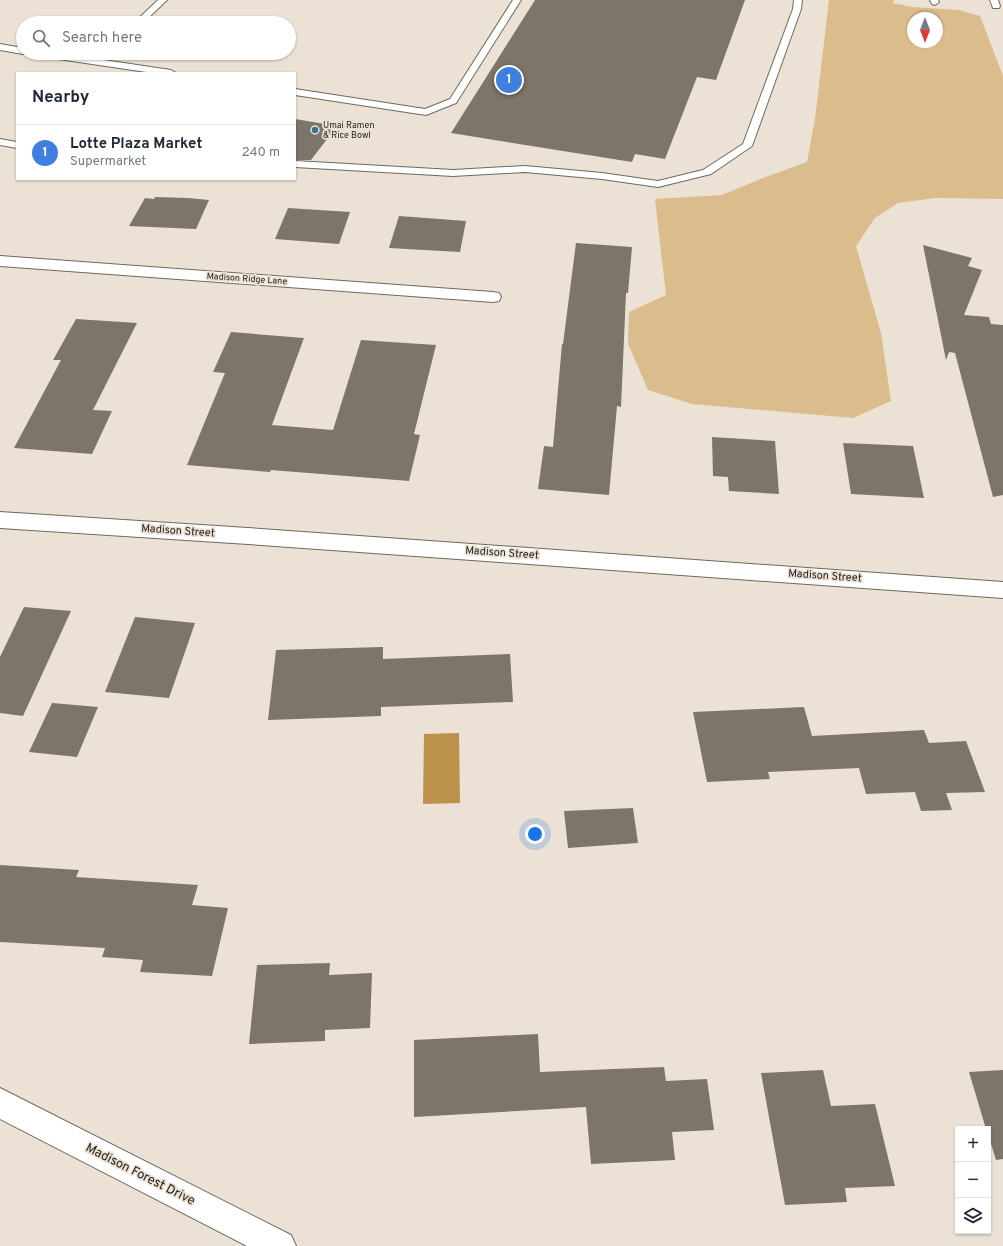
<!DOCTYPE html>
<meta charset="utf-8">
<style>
:root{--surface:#fff;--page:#f6f6f7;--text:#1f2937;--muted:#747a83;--line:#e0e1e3;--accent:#39748c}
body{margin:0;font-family:Overpass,sans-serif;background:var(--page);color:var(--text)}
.controls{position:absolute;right:12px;bottom:12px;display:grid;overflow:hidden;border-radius:0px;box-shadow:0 1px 3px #0004}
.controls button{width:36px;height:36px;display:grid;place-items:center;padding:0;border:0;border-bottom:1px solid var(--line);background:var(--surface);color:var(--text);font:20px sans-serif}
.compass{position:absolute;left:907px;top:12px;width:36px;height:36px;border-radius:50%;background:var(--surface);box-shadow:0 1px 3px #0004;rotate:180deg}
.you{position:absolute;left:535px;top:834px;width:14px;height:14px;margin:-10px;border:3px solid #fff;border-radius:50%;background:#1a73e8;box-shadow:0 0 0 6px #1a73e833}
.badge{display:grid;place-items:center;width:26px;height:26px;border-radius:50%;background:var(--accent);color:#fff;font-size:13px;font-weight:700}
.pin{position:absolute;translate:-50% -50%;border:2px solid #fff;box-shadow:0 1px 4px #0006}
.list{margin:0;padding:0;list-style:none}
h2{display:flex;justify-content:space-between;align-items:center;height:52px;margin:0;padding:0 16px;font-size:17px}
h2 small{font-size:13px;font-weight:400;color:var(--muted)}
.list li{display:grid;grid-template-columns:26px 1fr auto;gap:12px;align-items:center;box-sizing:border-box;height:56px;padding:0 16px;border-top:1px solid var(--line)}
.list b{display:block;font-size:15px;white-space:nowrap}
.list p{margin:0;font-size:13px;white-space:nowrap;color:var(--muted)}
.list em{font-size:13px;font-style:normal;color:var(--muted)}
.icon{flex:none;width:22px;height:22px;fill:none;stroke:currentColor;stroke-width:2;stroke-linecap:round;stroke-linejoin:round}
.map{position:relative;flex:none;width:1003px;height:1246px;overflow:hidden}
.search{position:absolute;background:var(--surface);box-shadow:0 1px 3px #0004;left:16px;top:16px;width:280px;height:44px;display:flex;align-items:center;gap:10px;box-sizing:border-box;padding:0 14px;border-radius:22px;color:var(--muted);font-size:15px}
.panel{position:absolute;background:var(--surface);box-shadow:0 1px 3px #0004;left:16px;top:72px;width:280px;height:108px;border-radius:0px}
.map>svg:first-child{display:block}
.green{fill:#dbbc8d;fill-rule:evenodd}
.water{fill:#bc914b}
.building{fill:#7d7569}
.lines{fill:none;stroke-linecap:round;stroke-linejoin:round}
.lane-casing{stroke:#70685d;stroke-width:2}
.street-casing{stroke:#70685d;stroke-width:2}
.lane{fill:#fff;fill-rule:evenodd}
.street{fill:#fff;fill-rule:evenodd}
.poi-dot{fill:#39748c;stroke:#ebe2d5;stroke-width:1.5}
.labels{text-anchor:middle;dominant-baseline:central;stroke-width:3.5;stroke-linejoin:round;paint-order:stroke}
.far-poi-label{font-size:9px;fill:#221f1b;stroke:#ebe2d5;text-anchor:start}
.far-street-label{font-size:9px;fill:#221f1b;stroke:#ebe2d5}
.street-label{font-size:11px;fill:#221f1b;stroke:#ebe2d5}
.near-street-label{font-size:13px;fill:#221f1b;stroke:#ebe2d5}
</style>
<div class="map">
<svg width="1003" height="1246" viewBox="0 0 1003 1246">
<rect width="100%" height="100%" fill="#ebe2d5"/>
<path class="green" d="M829,0H894L893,3L912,7L959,10L980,16L1003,76V199L935,198L898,203L875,218L856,246L881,333L891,401L853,418L692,404L648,390L628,344L629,312L666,295L655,199L722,195L763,178L807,162L815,119ZM913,18H937V42H913Z"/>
<path class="water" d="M459,733L460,803L423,804L424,734Z"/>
<path class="building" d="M535,0H745L716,80L697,77L665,159L635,154L632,162L451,133Z
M295,119L337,126L311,160H295Z
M155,197L188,198L209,200L196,229L129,226L145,198L154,199Z
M288,208L350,212L339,244L275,239Z
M399,216L466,221L460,252L389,248Z
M576,243L632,247L628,293H626L621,407L617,406L609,495L538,489L544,446L553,447L562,344H563Z
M923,245L972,258L968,266L982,270L964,315L989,317L991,324L1003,325V495L993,497L955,353L949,352L946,360Z
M76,319L137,323L93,410L112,411L92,454L14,448L61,360H53Z
M231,332L304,338L272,425L333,430L361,340L436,345L414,434L420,435L409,481L271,470L270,472L187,465L225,373L213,372Z
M712,437L775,441L779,494L729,491L728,477L713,476Z
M843,443L913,446L924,498L851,494Z
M24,607L71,611L23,716L0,713V657Z
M135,617L195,623L169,698L105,692Z
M383,647V659L510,654L513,702L381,707V716L268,720L276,650Z
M52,703L98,707L77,757L29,752Z
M804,707L812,736L924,730L929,743L966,741L985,792L946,793L952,810L921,811L915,792L866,794L859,768L768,772L770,779L707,782L693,712Z
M633,808L638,843L568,848L564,811Z
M0,865L79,870L76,877L198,885L192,905L228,908L212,976L140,972L143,960L102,957L105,948L0,942Z
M330,963L329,975L372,973L370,1028L325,1030V1041L249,1044L257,965Z
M538,1034L540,1072L664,1067L666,1081L707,1079L714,1130L672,1132L675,1160L591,1164L586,1107L414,1117V1040Z
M823,1070L831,1106L875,1104L895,1186L845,1188L847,1202L785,1205L761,1073Z
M1003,1070V1159L996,1160L988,1134V1129H986L969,1072Z"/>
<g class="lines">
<g class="lane-casing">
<path id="lane" d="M158,0H167L143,23H134Z
M513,0H521L456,103L426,115L295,95V89L425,109L450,99Z
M794,0H802L801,9L752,146L711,174L658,187L602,179L525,172L453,176L295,167V161L453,170L525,166L602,173L658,181L703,170L743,144L793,9Z
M930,0H938L939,2L935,5L932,4Z
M990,0H998L1000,6L999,8H993Z
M0,44L23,48V53H26L23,54L0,50Z
M34,53H56L171,70L176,73H153L38,56Z
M0,139L17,142V148L0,145Z"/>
</g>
<g class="street-casing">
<path id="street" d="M0,256L493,292L499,293L501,297L499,301L493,302L0,266Z
M0,512L248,528L1003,582V598L248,544L0,528Z
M0,1088L291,1235L296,1246H247L0,1119Z"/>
</g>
<use href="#lane" class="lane"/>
<use href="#street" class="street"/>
</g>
<circle class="poi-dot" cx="315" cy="130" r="4"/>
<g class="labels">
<g class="far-poi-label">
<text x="323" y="125">Umai Ramen<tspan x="323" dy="10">&amp; Rice Bowl</tspan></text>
</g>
<g class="far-street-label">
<text transform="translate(247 279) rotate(4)">Madison Ridge Lane</text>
</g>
<g class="street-label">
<text transform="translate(178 531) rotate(4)">Madison Street</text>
<text transform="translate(502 553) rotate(4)">Madison Street</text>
<text transform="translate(825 576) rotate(4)">Madison Street</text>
</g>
<g class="near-street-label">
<text transform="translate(140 1175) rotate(27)">Madison Forest Drive</text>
</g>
</g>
</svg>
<div class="controls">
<button>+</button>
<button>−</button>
<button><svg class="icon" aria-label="layers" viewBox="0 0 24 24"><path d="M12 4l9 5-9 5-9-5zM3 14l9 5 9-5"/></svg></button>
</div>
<svg class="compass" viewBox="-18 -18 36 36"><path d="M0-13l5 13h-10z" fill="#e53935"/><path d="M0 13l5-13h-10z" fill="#747a83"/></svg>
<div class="you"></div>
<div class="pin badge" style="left:509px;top:80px;background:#3f7fe0">1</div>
<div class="search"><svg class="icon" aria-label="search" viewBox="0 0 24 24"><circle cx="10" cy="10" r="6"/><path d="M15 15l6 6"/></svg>Search here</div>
<section class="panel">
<h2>Nearby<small></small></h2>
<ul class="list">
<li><span class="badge" style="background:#3f7fe0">1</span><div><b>Lotte Plaza Market</b><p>Supermarket</p></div><em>240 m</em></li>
</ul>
</section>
</div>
